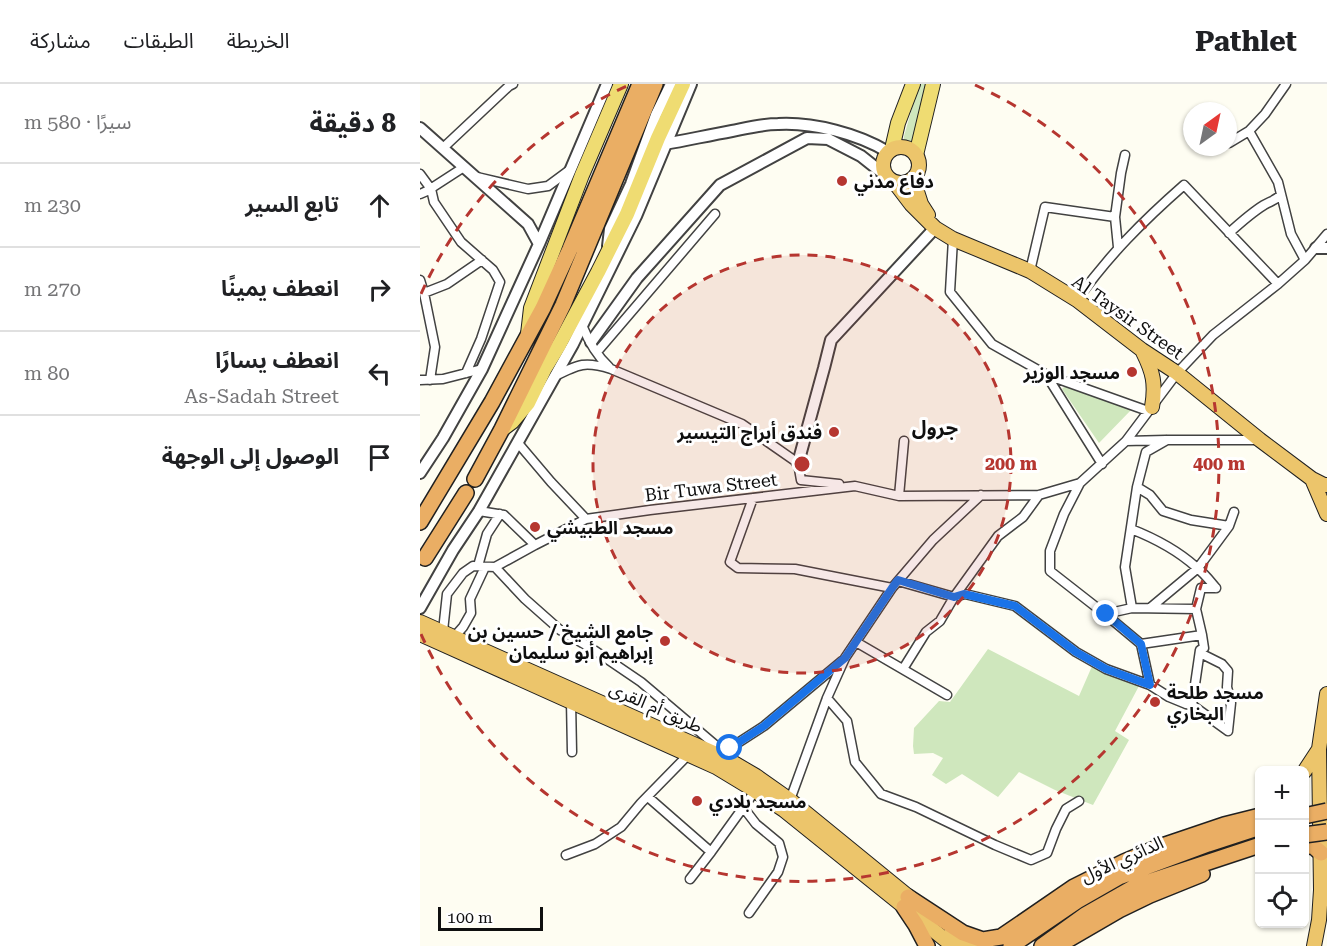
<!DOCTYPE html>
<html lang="ar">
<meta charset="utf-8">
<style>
:root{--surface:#fff;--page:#f6f6f6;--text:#202124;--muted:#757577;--line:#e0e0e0}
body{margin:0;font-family:"Roboto Serif","Noto Sans Arabic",serif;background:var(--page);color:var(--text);direction:rtl}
.controls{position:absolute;right:18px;bottom:18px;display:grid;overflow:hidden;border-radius:9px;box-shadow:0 2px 4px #0004}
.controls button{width:54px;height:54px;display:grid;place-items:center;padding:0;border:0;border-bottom:2px solid var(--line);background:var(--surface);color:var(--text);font:30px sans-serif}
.compass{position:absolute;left:763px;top:18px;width:54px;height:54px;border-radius:50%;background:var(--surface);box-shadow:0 2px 4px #0004;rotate:33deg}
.scale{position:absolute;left:18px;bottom:15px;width:105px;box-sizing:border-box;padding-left:6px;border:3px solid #0f0f0f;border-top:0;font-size:16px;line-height:21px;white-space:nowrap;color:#0f0f0f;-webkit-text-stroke:4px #fff;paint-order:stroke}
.stop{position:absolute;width:18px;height:18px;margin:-14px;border:4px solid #1a73e8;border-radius:50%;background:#fff}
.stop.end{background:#1a73e8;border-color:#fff;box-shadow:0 2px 6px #0008}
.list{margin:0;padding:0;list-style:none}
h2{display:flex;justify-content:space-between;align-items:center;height:78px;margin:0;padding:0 24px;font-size:26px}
h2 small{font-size:20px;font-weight:400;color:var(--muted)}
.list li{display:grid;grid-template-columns:39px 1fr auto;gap:18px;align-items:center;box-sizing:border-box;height:84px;padding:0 24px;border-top:2px solid var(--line)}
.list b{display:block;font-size:22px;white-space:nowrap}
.list p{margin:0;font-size:20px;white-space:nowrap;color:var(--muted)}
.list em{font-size:20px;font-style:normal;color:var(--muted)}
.icon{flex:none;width:33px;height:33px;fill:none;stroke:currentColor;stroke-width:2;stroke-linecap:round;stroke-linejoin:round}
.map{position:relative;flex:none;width:907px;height:862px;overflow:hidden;direction:ltr}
header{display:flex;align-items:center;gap:36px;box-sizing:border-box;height:84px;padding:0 30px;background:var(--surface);border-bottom:2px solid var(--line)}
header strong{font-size:28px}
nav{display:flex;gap:33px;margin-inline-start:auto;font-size:21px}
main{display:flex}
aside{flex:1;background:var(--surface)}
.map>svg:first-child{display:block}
.grass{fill:#cfe7bd}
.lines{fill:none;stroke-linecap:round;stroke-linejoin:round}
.minor-casing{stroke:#424242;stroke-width:11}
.tertiary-casing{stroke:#424242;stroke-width:14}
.primary-casing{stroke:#202020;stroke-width:16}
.trunk-casing{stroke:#202020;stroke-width:16}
.motorway-casing{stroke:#202020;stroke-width:18}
.minor{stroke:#fff;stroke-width:8}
.tertiary{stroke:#fff;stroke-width:10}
.primary{stroke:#efdc72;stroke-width:14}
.trunk{stroke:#ecc56b;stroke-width:14}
.motorway{stroke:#eaae64;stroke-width:15}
.motorway-bridge-casing{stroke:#202020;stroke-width:18;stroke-linecap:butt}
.motorway-bridge{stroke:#eaae64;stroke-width:15}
.route{stroke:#1a73e8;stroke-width:8}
.ring{fill:none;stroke:#b63630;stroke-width:3;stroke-dasharray:10 8}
.poi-dot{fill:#b63630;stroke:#fff;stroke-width:2}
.labels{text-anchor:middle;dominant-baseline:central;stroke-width:6;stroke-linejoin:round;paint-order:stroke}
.poi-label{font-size:18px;font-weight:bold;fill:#0f0f0f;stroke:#fff;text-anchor:start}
.street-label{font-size:18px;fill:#0f0f0f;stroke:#fff}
.neighbourhood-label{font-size:20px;font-weight:bold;fill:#0f0f0f;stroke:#fff}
.centre{fill:#b63630;stroke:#fff;stroke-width:3}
.ring-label{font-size:18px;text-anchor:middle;font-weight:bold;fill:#b63630;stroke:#fff;stroke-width:6;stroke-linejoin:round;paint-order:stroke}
</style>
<header>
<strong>Pathlet</strong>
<nav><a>الخريطة</a><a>الطبقات</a><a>مشاركة</a></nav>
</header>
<main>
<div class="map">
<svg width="907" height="862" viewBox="0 0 907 862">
<rect width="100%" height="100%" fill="#fefdf2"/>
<path class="grass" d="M499,0H507L493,61L489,62L483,60L484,52Z
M646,301L712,325L679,359L642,305Z
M568,565L659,612L673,580L719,602L695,647L709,656L673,721L635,706L599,688L578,713L542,690L526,700L512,691L523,674L513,669L494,670L493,662L494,644L519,617L530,618Z"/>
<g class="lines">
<g class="minor-casing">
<path id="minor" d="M829,47L858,98L871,150L885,176
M809,59L829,47L845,30L866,0
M23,64L89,2L93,0
M0,90L11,105L14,118L41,158L73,186L80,198L61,255L46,289
M57,93L108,105L128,102L151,85
M0,110L7,107L44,83
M809,149C820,139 831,129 844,121C851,117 854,117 861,111
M533,155L530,208L572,260L627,291L728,327
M698,163L695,133L701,89L705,71
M610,187L625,123L695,133
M0,196L4,209L15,263L10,296
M4,209L27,200L62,176
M657,216C688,172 723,137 764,101L858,200
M162,241C168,256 177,272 189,283
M177,268L295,130
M135,292C159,280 165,277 191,285L322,340L378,379L381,396L419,400
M627,292L682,380
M0,296L23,295L62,285
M706,357L746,356
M98,359L131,398L166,435L230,426L435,402L479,412L619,411L660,399L706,357L757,289L793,251L858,200L885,176L907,150
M660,399L644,430L630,467V487L685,530L721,560L730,601
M479,412L484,357
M333,414L310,478L318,484L375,485L472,504
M59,427L84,431L115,461L166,435
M809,442L771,436L743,427L730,411L717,403L726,368L747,356H840
M711,445C734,454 757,466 776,483C784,489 790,497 796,504
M58,482L67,450L80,430
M75,483L115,461
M478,497L534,513L545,510L595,522L656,568L686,585L730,601L749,613L766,620L772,621L808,647
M712,524L776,525L782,551
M730,524L778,484L809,442L814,428
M776,525L781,504H796
M685,530L712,524L705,483L717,403
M23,547L27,510L43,489L53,482L75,483L105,515L140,546L171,564L221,598L300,665
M35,552L43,543L51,529L50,515L65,483
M436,558L527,611
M721,560L782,551L784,564L780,566L772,621
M780,569L802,580L808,587L807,603L811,619L808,647
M483,585L506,548L520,537L534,513L578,452L603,433L619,411
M407,614L427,637L435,678L461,710L496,723L575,761L611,776L627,769L636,745L646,725L659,717
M151,617L152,668
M297,666L310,664L344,642L422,577
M228,713L291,768
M370,716L407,614L425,574L472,504L513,456L561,411
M323,723L336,740L359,759L363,773L358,788L329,829
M146,771L175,760L201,743L221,719L269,670
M270,795L291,768L335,707"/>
</g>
<g class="tertiary-casing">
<path id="tertiary" d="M0,44L108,140L119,160
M245,60C267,56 290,51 312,47C327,44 343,40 358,40C393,38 439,50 468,68
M188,162L190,145L211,100L236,31L251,0
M896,164H907
M171,258L217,194L300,101L387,54L408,55L441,72L465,91
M378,379L404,284L411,256L515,144
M0,389L23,354L62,285L119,160L187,0
M0,524L33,466L59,427L153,260L216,132L271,0"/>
</g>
<g class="primary-casing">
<path id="primary" d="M472,65L478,39L493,0
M496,71L513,0
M108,250L111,224L162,91L201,0
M84,344L92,338L108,319L125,284L139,261L178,188L207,130L238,54L263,0"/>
</g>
<g class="trunk-casing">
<path id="trunk" d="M463 81a18 18 0 1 1 36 0a18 18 0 1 1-36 0Z
M493,95L501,120L508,131
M475,99L491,120L515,144L533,155L610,187L657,216L722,266L757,289L840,356L892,395L904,401H907
M723,268C733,288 736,300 732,323
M892,395L907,430
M0,538L307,675L336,692L370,716L495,818
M0,550L296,683L329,703L364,726L533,862
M884,688L899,665
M532,847L551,862
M894,862L899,836L901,806L899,665L907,610"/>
</g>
<g class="motorway-casing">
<path id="motorway" d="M55,395L82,345L143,221L235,0
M0,438L72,318L123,224L150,165L220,0
M5,474L46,409
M884,761L894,763L901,769
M488,813L543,849L563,856L581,853L654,803L704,778L739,763L804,741L840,732
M484,823L496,841L507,862
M591,862L657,817L699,793L788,760L840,743
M622,862L665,831L716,802L840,761
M637,862L699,826L730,811L782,790"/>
</g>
<use href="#minor" class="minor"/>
<use href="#tertiary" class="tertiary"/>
<use href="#primary" class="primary"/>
<use href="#trunk" class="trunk"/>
<use href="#motorway" class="motorway"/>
<g class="motorway-bridge-casing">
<path id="motorway-bridge" d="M884,732L907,727
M884,751L907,748"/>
</g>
<use href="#motorway-bridge" class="motorway-bridge"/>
</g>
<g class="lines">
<path class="route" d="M310,664L344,642L425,574L472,504L478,496L534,513L544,510L595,522L656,568L686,585L730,601L721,560L686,530"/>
</g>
<circle cx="382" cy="380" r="209" fill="#b63630" fill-opacity=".12"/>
<g class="ring">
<circle cx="382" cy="380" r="209"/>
<path d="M1 210A417 417 0 0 1 209 1M555 1A417 417 0 1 1 1 550"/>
</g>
<g class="poi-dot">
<circle cx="422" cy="97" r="6"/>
<circle cx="712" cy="288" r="6"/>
<circle cx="414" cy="348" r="6"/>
<circle cx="115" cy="443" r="6"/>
<circle cx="245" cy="557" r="6"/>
<circle cx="735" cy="618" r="6"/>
<circle cx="277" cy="717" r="6"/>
</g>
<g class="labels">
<g class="poi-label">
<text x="434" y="97">دفاع مدني</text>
<text x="700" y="288" text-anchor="end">مسجد الوزير</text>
<text x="402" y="348" text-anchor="end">فندق أبراج التيسير</text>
<text x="127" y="443">مسجد الطبيشي</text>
<text x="233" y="547" text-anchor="end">جامع الشيخ / حسين بن<tspan x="233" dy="21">إبراهيم أبو سليمان</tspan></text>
<text x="747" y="608">مسجد طلحة<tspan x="747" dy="21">البخاري</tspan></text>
<text x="289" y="717">مسجد بلادي</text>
</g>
<g class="street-label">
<text transform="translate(708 233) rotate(35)">Al Taysir Street</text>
<text transform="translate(291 403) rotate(-7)">Bir Tuwa Street</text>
<text transform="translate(236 623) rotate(24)">طريق أم القرى</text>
<text transform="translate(702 775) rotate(-24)">الدائري الأول</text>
</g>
<g class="neighbourhood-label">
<text x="515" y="344">جرول</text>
</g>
</g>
<circle cx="382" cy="380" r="9" class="centre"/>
<g class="ring-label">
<text x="591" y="386">200 m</text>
<text x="799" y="386">400 m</text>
</g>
</svg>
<div class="controls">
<button>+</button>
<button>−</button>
<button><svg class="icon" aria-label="locate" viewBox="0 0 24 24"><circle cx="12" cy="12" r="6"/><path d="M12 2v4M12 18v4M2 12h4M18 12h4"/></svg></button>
</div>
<svg class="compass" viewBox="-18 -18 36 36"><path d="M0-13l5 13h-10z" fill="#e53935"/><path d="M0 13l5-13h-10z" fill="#757577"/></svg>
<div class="scale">100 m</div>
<div class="stop" style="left:310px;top:664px"></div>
<div class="stop end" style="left:686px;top:530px"></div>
</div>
<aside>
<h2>8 دقيقة<small>سيرًا · 580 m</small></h2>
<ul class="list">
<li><svg class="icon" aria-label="ahead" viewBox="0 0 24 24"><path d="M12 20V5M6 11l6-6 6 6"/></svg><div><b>تابع السير</b></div><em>230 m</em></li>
<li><svg class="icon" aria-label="right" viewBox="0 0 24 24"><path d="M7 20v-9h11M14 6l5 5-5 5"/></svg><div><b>انعطف يمينًا</b></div><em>270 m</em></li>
<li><svg class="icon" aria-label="left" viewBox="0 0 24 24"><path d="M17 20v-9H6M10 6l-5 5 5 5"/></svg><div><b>انعطف يسارًا</b><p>As-Sadah Street</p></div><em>80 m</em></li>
<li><svg class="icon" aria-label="arrive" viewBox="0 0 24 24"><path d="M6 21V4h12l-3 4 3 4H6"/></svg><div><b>الوصول إلى الوجهة</b></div></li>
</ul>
</aside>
</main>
